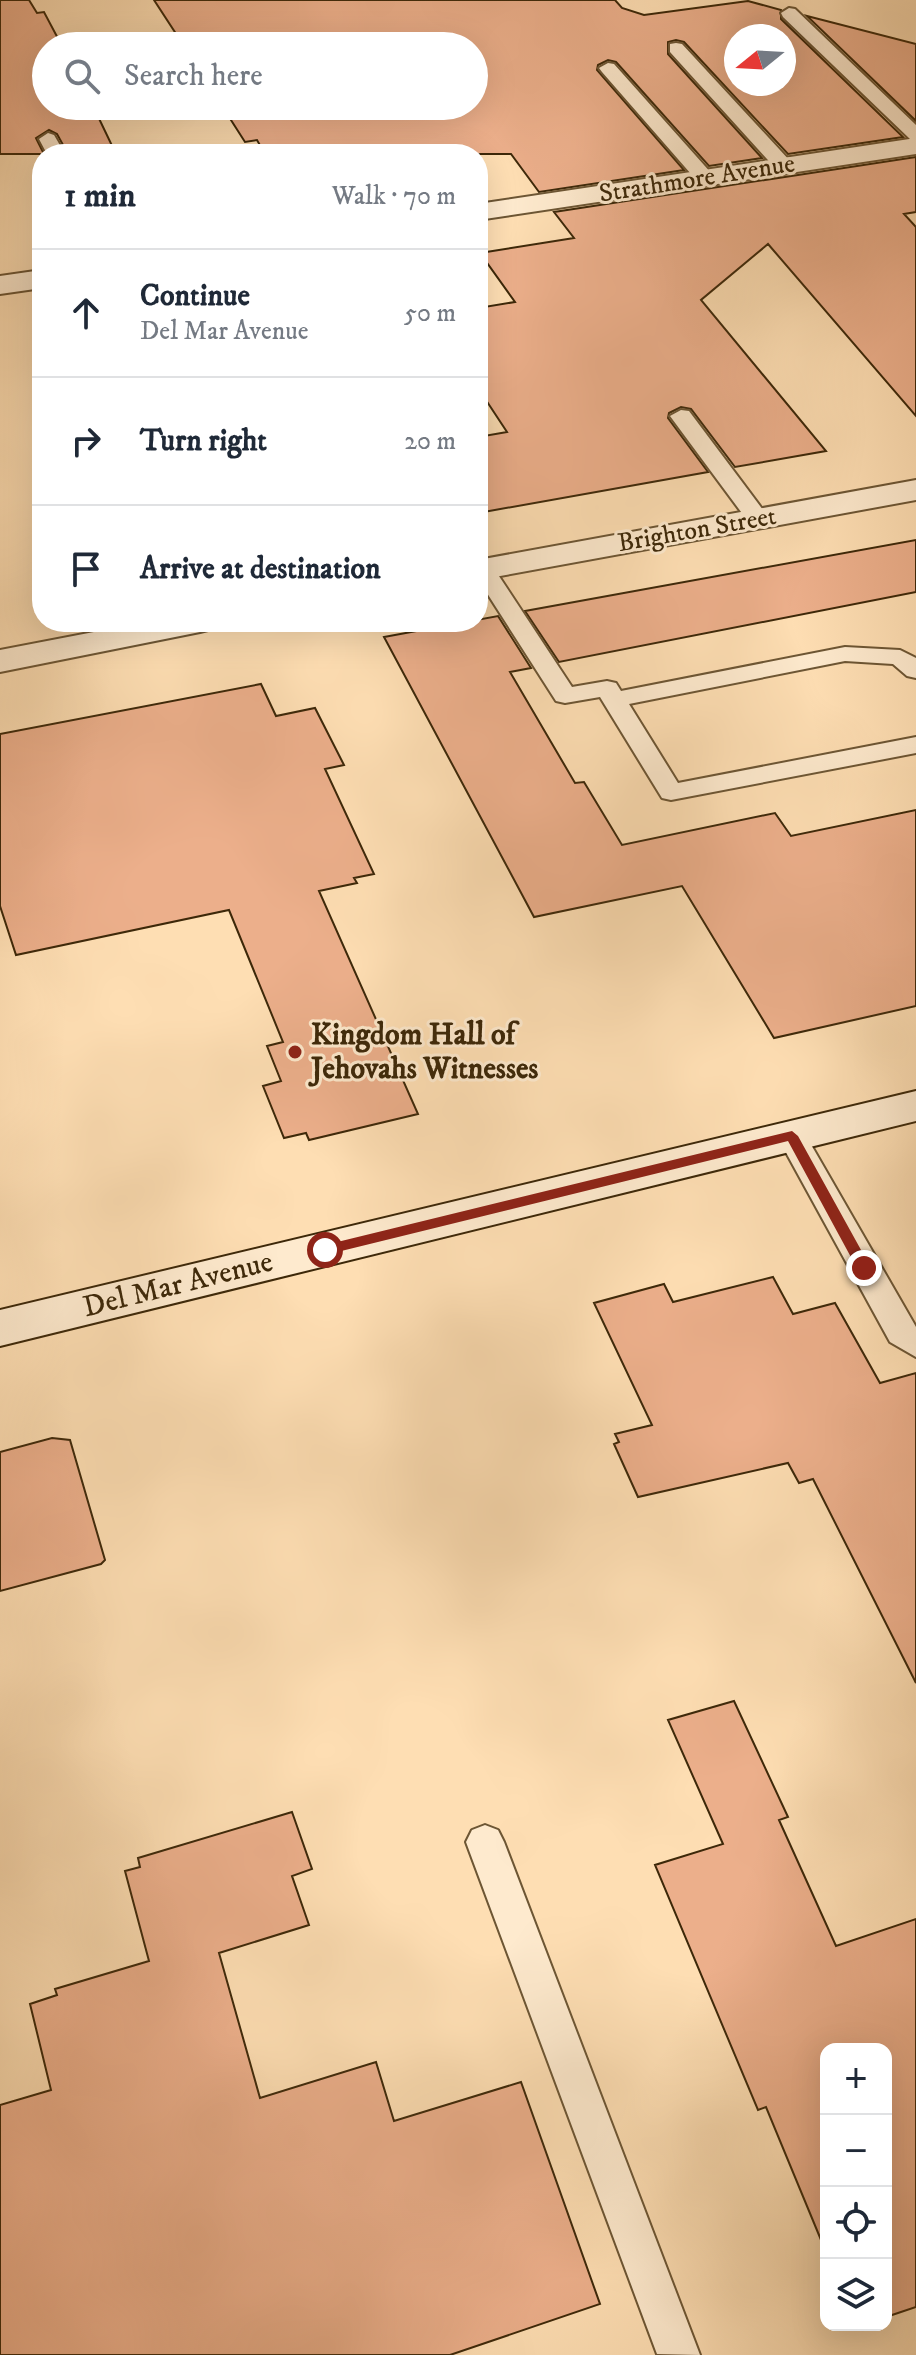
<!DOCTYPE html>
<meta charset="utf-8">
<style>
:root{--surface:#fff;--page:#f2f2f3;--text:#1f2937;--muted:#747a83;--line:#e0e1e3}
body{margin:0;font-family:"IM FELL DW Pica",serif;background:var(--page);color:var(--text)}
.controls{position:absolute;right:24px;bottom:24px;display:grid;overflow:hidden;border-radius:16px;box-shadow:0 8px 32px #0002}
.controls button{width:72px;height:72px;display:grid;place-items:center;padding:0;border:0;border-bottom:2px solid var(--line);background:var(--surface);color:var(--text);font:40px sans-serif}
.compass{position:absolute;left:724px;top:24px;width:72px;height:72px;border-radius:50%;background:var(--surface);box-shadow:0 8px 32px #0002;rotate:252deg}
.stop{position:absolute;width:24px;height:24px;margin:-18px;border:6px solid #8f2418;border-radius:50%;background:#fff}
.stop.end{background:#8f2418;border-color:#fff;box-shadow:0 2px 8px #0008}
.list{margin:0;padding:0;list-style:none}
h2{display:flex;justify-content:space-between;align-items:center;height:104px;margin:0;padding:0 32px;font-size:34px}
h2 small{font-size:26px;font-weight:400;color:var(--muted)}
.list li{display:grid;grid-template-columns:52px 1fr auto;gap:24px;align-items:center;box-sizing:border-box;height:128px;padding:0 32px;border-top:2px solid var(--line)}
.list b{display:block;font-size:30px;white-space:nowrap}
.list p{margin:0;font-size:26px;white-space:nowrap;color:var(--muted)}
.list em{font-size:26px;font-style:normal;color:var(--muted)}
.icon{flex:none;width:44px;height:44px;fill:none;stroke:currentColor;stroke-width:2;stroke-linecap:round;stroke-linejoin:round}
.map{position:relative;flex:none;width:916px;height:2355px;overflow:hidden}
.search{position:absolute;background:var(--surface);box-shadow:0 8px 32px #0002;left:32px;top:32px;width:456px;height:88px;display:flex;align-items:center;gap:20px;box-sizing:border-box;padding:0 28px;border-radius:44px;color:var(--muted);font-size:30px}
.panel{position:absolute;background:var(--surface);box-shadow:0 8px 32px #0002;left:32px;top:144px;width:456px;height:488px;border-radius:32px}
.map>svg:first-child{display:block}
.building{fill:#ecaf8b;stroke:#3d2809;stroke-width:2;fill-rule:evenodd}
.lines{fill:none;stroke-linecap:round;stroke-linejoin:round}
.lane-casing{stroke:#6d5634;stroke-width:4}
.street-casing{stroke:#6d5634;stroke-width:4}
.secondary-casing{stroke:#3d2809;stroke-width:4}
.lane{fill:#feeace;fill-rule:evenodd}
.street{fill:#feeace;fill-rule:evenodd}
.secondary{fill:#feeace;fill-rule:evenodd}
.route{fill:#8f2418}
.poi-dot{fill:#8f2418;stroke:#feeace;stroke-width:3}
.labels{text-anchor:middle;dominant-baseline:central;stroke-width:6;stroke-linejoin:round;paint-order:stroke}
.far-street-label{font-size:26px;fill:#3d2809;stroke:#feeace}
.poi-label{font-size:30px;font-weight:bold;fill:#3d2809;stroke:#feeace;text-anchor:start}
.street-label{font-size:30px;fill:#3d2809;stroke:#feeace}
</style>
<div class="map">
<svg width="916" height="2355" viewBox="0 0 916 2355">
<rect width="100%" height="100%" fill="#fedeb3"/>
<filter id="stains"><feTurbulence type="fractalNoise" baseFrequency=".0025" numOctaves="4"/><feColorMatrix values="0 0 0 0 .2 0 0 0 0 .09 0 0 0 0 .02 0 0 0 .5 -.17"/></filter>
<radialGradient id="worn" r=".72"><stop offset=".6" stop-color="#630" stop-opacity="0"/><stop offset="1" stop-color="#630" stop-opacity=".3"/></radialGradient>
<path class="building" d="M0,0H29L37,13L44,12L62,46H46V106H93L116,154H68L57,134L49,130L36,138L44,154H0Z
M154,0H615L622,8L644,15L748,1L781,10V19L903,137L788,154L684,42L676,40L668,42V54L762,158L709,166L616,62L608,60L598,65L597,70L684,170L539,192L511,154H265L257,140L245,142L222,106H474V46H184ZM736,36H784V84H736Z
M807,16L916,44V121Z
M916,157V212L904,214L916,227V416L768,244L701,300L826,451L735,467L691,409L681,407L669,413L668,418L708,472L478,513V437L507,432L478,388V308L515,302L480,253L574,238L554,212Z
M916,540V592L559,662L525,611Z
M498,616L531,668L510,672L575,783L584,782L622,845L775,813L791,836L916,810V1006L774,1038L682,886L534,917L384,637Z
M261,684L276,716L315,708L344,765L325,769L374,874L354,878L357,883L319,891L418,1114L309,1140L306,1133L284,1138L263,1086L281,1081L267,1046L283,1042L229,910L16,955L0,906V734Z
M773,1277L793,1314L835,1303L880,1383L916,1373V1683L813,1479L799,1483L788,1463L638,1497L614,1444L619,1442L615,1434L652,1425L594,1303L664,1284L673,1302Z
M52,1438L70,1440L105,1560L101,1564L0,1591V1452Z
M734,1701L788,1817L779,1820L836,1946L916,1919V2307L886,2317V2049H826V2252L766,2107L758,2110L655,1865L723,1844L668,1720Z
M292,1812L312,1869L292,1876L309,1925L219,1953L260,2098L376,2062L394,2121L521,2082L600,2304L450,2355H0V2105L51,2090L30,2004L57,1995L55,1989L149,1961L125,1871L140,1867L138,1858Z"/>
<g class="lines">
<g class="lane-casing">
<path id="lane" d="M789,8L795,9L916,125V140L910,139L783,17L781,13Z
M676,43L682,44L791,162V170H777L670,52V44Z
M608,63L614,64L712,174V182H698L602,72L599,68Z
M48,133L54,135L65,154H47L39,139Z
M681,410L689,411L766,514L769,519L766,524H750L670,416Z
M483,562L491,564L572,687L607,681L616,683L621,691L845,647L900,650L916,658V678L907,676L893,664L845,661L629,704L678,783L916,737V753L671,800L662,798L600,697L565,703L556,701L478,579V563Z
M792,1126L802,1129L916,1327V1357L890,1342L777,1136L782,1129Z
M485,1825L498,1830L504,1842L700,2355L657,2354L466,1842L472,1830Z"/>
</g>
<g class="street-casing">
<path id="street" d="M916,138V154L478,220V204Z
M42,270V288L0,294V276Z
M916,480V500L478,580V560Z
M146,622H217L212,629L200,632L0,672V650Z"/>
</g>
<g class="secondary-casing">
<path id="secondary" d="M916,1091V1121L0,1346V1310Z"/>
</g>
<use href="#lane" class="lane"/>
<use href="#street" class="street"/>
<use href="#secondary" class="secondary"/>
</g>
<path class="route" d="M792,1131L798,1136L871,1268L869,1272H859L788,1141L325,1255L319,1250L325,1245Z"/>
<circle class="poi-dot" cx="295" cy="1052" r="8"/>
<g class="labels">
<g class="far-street-label">
<text transform="translate(697 179) rotate(-9)">Strathmore Avenue</text>
<text transform="translate(697 530) rotate(-10)">Brighton Street</text>
</g>
<g class="poi-label">
<text x="311" y="1035">Kingdom Hall of<tspan x="311" dy="34">Jehovahs Witnesses</tspan></text>
</g>
<g class="street-label">
<text transform="translate(178 1285) rotate(-14)">Del Mar Avenue</text>
</g>
</g>
<rect width="100%" height="100%" filter="url(#stains)"/>
<rect width="100%" height="100%" fill="url(#worn)"/>
</svg>
<div class="controls">
<button>+</button>
<button>−</button>
<button><svg class="icon" aria-label="locate" viewBox="0 0 24 24"><circle cx="12" cy="12" r="6"/><path d="M12 2v4M12 18v4M2 12h4M18 12h4"/></svg></button>
<button><svg class="icon" aria-label="layers" viewBox="0 0 24 24"><path d="M12 4l9 5-9 5-9-5zM3 14l9 5 9-5"/></svg></button>
</div>
<svg class="compass" viewBox="-18 -18 36 36"><path d="M0-13l5 13h-10z" fill="#e53935"/><path d="M0 13l5-13h-10z" fill="#747a83"/></svg>
<div class="stop" style="left:325px;top:1250px"></div>
<div class="stop end" style="left:864px;top:1268px"></div>
<div class="search"><svg class="icon" aria-label="search" viewBox="0 0 24 24"><circle cx="10" cy="10" r="6"/><path d="M15 15l6 6"/></svg>Search here</div>
<section class="panel">
<h2>1 min<small>Walk · 70 m</small></h2>
<ul class="list">
<li><svg class="icon" aria-label="ahead" viewBox="0 0 24 24"><path d="M12 20V5M6 11l6-6 6 6"/></svg><div><b>Continue</b><p>Del Mar Avenue</p></div><em>50 m</em></li>
<li><svg class="icon" aria-label="right" viewBox="0 0 24 24"><path d="M7 20v-9h11M14 6l5 5-5 5"/></svg><div><b>Turn right</b></div><em>20 m</em></li>
<li><svg class="icon" aria-label="arrive" viewBox="0 0 24 24"><path d="M6 21V4h12l-3 4 3 4H6"/></svg><div><b>Arrive at destination</b></div></li>
</ul>
</section>
</div>
